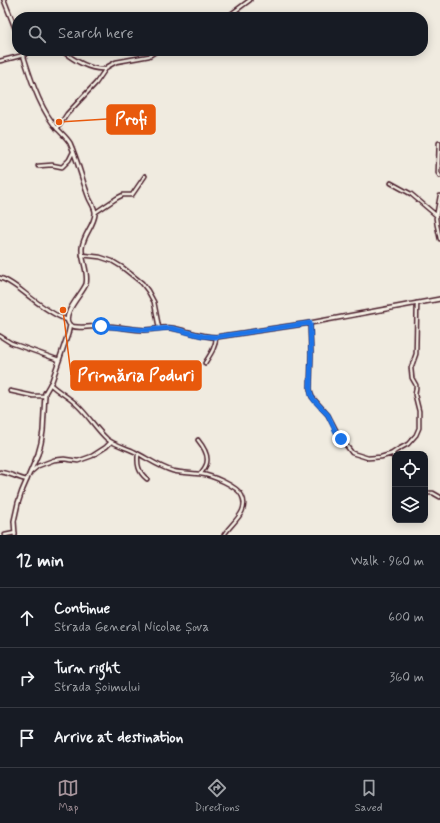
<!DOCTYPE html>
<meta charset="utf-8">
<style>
:root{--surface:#171b24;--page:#20242c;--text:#f1f3f6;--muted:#9ea1a6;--line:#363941;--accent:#a6949b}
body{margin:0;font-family:Mynerve,sans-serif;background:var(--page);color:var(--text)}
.controls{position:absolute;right:12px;bottom:12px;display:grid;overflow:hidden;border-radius:8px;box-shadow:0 2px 10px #0003}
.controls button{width:36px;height:36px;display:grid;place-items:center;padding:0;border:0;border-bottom:1px solid var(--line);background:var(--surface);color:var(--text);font:20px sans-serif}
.stop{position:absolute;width:12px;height:12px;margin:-9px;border:3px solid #1a73e8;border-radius:50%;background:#fff}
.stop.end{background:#1a73e8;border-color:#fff;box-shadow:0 1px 4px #0008}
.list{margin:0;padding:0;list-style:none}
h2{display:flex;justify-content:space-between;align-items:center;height:52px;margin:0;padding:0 16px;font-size:17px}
h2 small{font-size:13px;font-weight:400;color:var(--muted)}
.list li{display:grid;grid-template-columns:26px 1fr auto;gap:12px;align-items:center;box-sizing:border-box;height:60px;padding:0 16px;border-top:1px solid var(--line)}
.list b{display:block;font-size:15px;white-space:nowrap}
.list p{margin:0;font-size:13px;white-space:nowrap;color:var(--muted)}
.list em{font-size:13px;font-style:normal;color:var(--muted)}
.icon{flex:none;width:22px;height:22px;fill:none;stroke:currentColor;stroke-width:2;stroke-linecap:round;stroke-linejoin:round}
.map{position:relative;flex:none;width:440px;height:535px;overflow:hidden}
.search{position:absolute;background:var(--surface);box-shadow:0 2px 10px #0003;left:12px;right:12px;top:12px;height:44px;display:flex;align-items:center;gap:10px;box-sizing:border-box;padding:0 14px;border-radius:16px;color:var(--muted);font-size:15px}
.sheet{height:232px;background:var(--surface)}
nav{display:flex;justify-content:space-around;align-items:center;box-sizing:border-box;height:56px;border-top:1px solid var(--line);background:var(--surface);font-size:11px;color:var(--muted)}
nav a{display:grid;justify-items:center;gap:2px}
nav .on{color:var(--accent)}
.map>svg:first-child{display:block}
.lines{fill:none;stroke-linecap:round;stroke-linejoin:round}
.street-casing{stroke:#4a1f2b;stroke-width:5.5}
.secondary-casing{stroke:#4a1f2b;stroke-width:6}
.street{stroke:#f7f3e8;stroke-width:2.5}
.secondary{stroke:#f7f3e8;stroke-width:3}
.route{stroke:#1a73e8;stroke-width:5}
.leader{fill:none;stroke:#e8590c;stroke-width:1.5}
.callout-dot{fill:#e8590c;stroke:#f7f3e8;stroke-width:1.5}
.callout{fill:#e8590c;stroke:#e8590c;stroke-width:1.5}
.callout-label{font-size:17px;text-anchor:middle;font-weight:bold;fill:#fff}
</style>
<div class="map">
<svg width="440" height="535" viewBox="0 0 440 535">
<rect width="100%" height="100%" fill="#f0ebe0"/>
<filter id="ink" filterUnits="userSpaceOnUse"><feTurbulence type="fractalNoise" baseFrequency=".025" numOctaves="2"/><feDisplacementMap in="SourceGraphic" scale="8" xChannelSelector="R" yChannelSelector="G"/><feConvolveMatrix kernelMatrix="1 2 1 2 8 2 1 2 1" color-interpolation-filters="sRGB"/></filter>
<g filter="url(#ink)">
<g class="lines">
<g class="street-casing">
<path id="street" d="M227,17L250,0
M62,51C74,60 89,70 104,69
M0,61L24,55L29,51
M57,129L67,114L96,83L107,67L116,62L149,56L157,51
M439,143L438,173L440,176
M38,166L52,165L62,167L69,160L73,152
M391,183L411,194L437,216
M440,196L436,218L437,225L440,239
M96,212L117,198L123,195H132L145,176
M82,255L100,257L112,261L122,267L142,283L148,291L154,302L159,328
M0,278C8,280 15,286 22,291C35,301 52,315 67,320
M310,323L311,354L310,389L312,397L328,415L339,436L352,453L368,458L381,457L391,454L397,450L408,444L416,435L419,428V411L415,395L416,388V385L412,378L411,368L416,354L417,303
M0,336L11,343L59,360
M205,363C210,355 216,347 216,337
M50,384C58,392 69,397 77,405C88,415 96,429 107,439C113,444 127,448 135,452C147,458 159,467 173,471C182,473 191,473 200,474C211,475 238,486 242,496C250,512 231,523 224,535
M10,391L33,396H45
M198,440C202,445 208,454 207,461C207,466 203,470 201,473
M393,453L395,464
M138,454C137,464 138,472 147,479
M0,472C10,473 17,478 27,480
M31,472L38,466L54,460L64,459L78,461L92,456L106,447L111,442
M425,493H433L440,497
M5,535L15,533"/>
</g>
<g class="secondary-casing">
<path id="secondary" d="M4,0L17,33
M22,51C29,74 38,103 52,122C57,130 65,135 70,143C78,161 82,180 89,198C91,203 96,209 95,214C94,226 83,235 82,248C81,259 89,273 86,284C83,293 61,314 69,324C73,330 95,326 102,326C116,326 130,329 144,330C153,330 162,327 171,328C186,330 200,337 216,337L310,323L440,299
M15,535L14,521L18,503L22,491L38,454L41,443L43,431L45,393L52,381L68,334L70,325"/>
</g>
<use href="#street" class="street"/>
<use href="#secondary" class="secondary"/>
</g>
</g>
<g class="lines" filter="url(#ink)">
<path class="route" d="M101,326L145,330L171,328L203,336L216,337L310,323L311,354L310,388L311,395L314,400L328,415L336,432L341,439"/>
</g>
<path class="leader" d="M59 122L107 119M63 310L71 375"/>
<g class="callout-dot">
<circle cx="59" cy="122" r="4"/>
<circle cx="63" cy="310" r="4"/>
</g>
<g class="callout">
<rect x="107" y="105" width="48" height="29" rx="4"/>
<rect x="71" y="361" width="130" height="29" rx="4"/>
</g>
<g class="callout-label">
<text x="131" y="125">Profi</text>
<text x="136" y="381">Primăria Poduri</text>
</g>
</svg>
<div class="controls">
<button><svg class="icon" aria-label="locate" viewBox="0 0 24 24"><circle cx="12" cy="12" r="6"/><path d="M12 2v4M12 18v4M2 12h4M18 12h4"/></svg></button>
<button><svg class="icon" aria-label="layers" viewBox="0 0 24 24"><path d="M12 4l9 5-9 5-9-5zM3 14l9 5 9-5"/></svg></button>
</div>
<div class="stop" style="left:101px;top:326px"></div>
<div class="stop end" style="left:341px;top:439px"></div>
<div class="search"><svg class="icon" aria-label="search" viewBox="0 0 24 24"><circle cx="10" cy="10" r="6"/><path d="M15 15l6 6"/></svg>Search here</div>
</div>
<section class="sheet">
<h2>12 min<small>Walk · 960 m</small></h2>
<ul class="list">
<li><svg class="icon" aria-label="ahead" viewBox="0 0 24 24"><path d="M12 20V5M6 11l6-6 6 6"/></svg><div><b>Continue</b><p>Strada General Nicolae Șova</p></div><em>600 m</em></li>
<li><svg class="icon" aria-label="right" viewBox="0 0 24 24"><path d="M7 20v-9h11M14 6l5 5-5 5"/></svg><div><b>Turn right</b><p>Strada Șoimului</p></div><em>360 m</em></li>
<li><svg class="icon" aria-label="arrive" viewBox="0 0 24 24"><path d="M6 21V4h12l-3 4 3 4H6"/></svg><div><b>Arrive at destination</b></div></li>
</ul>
</section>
<nav>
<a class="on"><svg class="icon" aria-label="map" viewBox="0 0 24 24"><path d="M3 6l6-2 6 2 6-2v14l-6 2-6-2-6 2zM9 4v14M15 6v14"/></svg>Map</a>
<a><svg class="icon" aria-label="directions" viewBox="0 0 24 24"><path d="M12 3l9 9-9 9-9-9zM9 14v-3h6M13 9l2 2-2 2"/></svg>Directions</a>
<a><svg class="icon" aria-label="saved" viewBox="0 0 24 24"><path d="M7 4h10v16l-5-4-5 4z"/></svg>Saved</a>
</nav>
